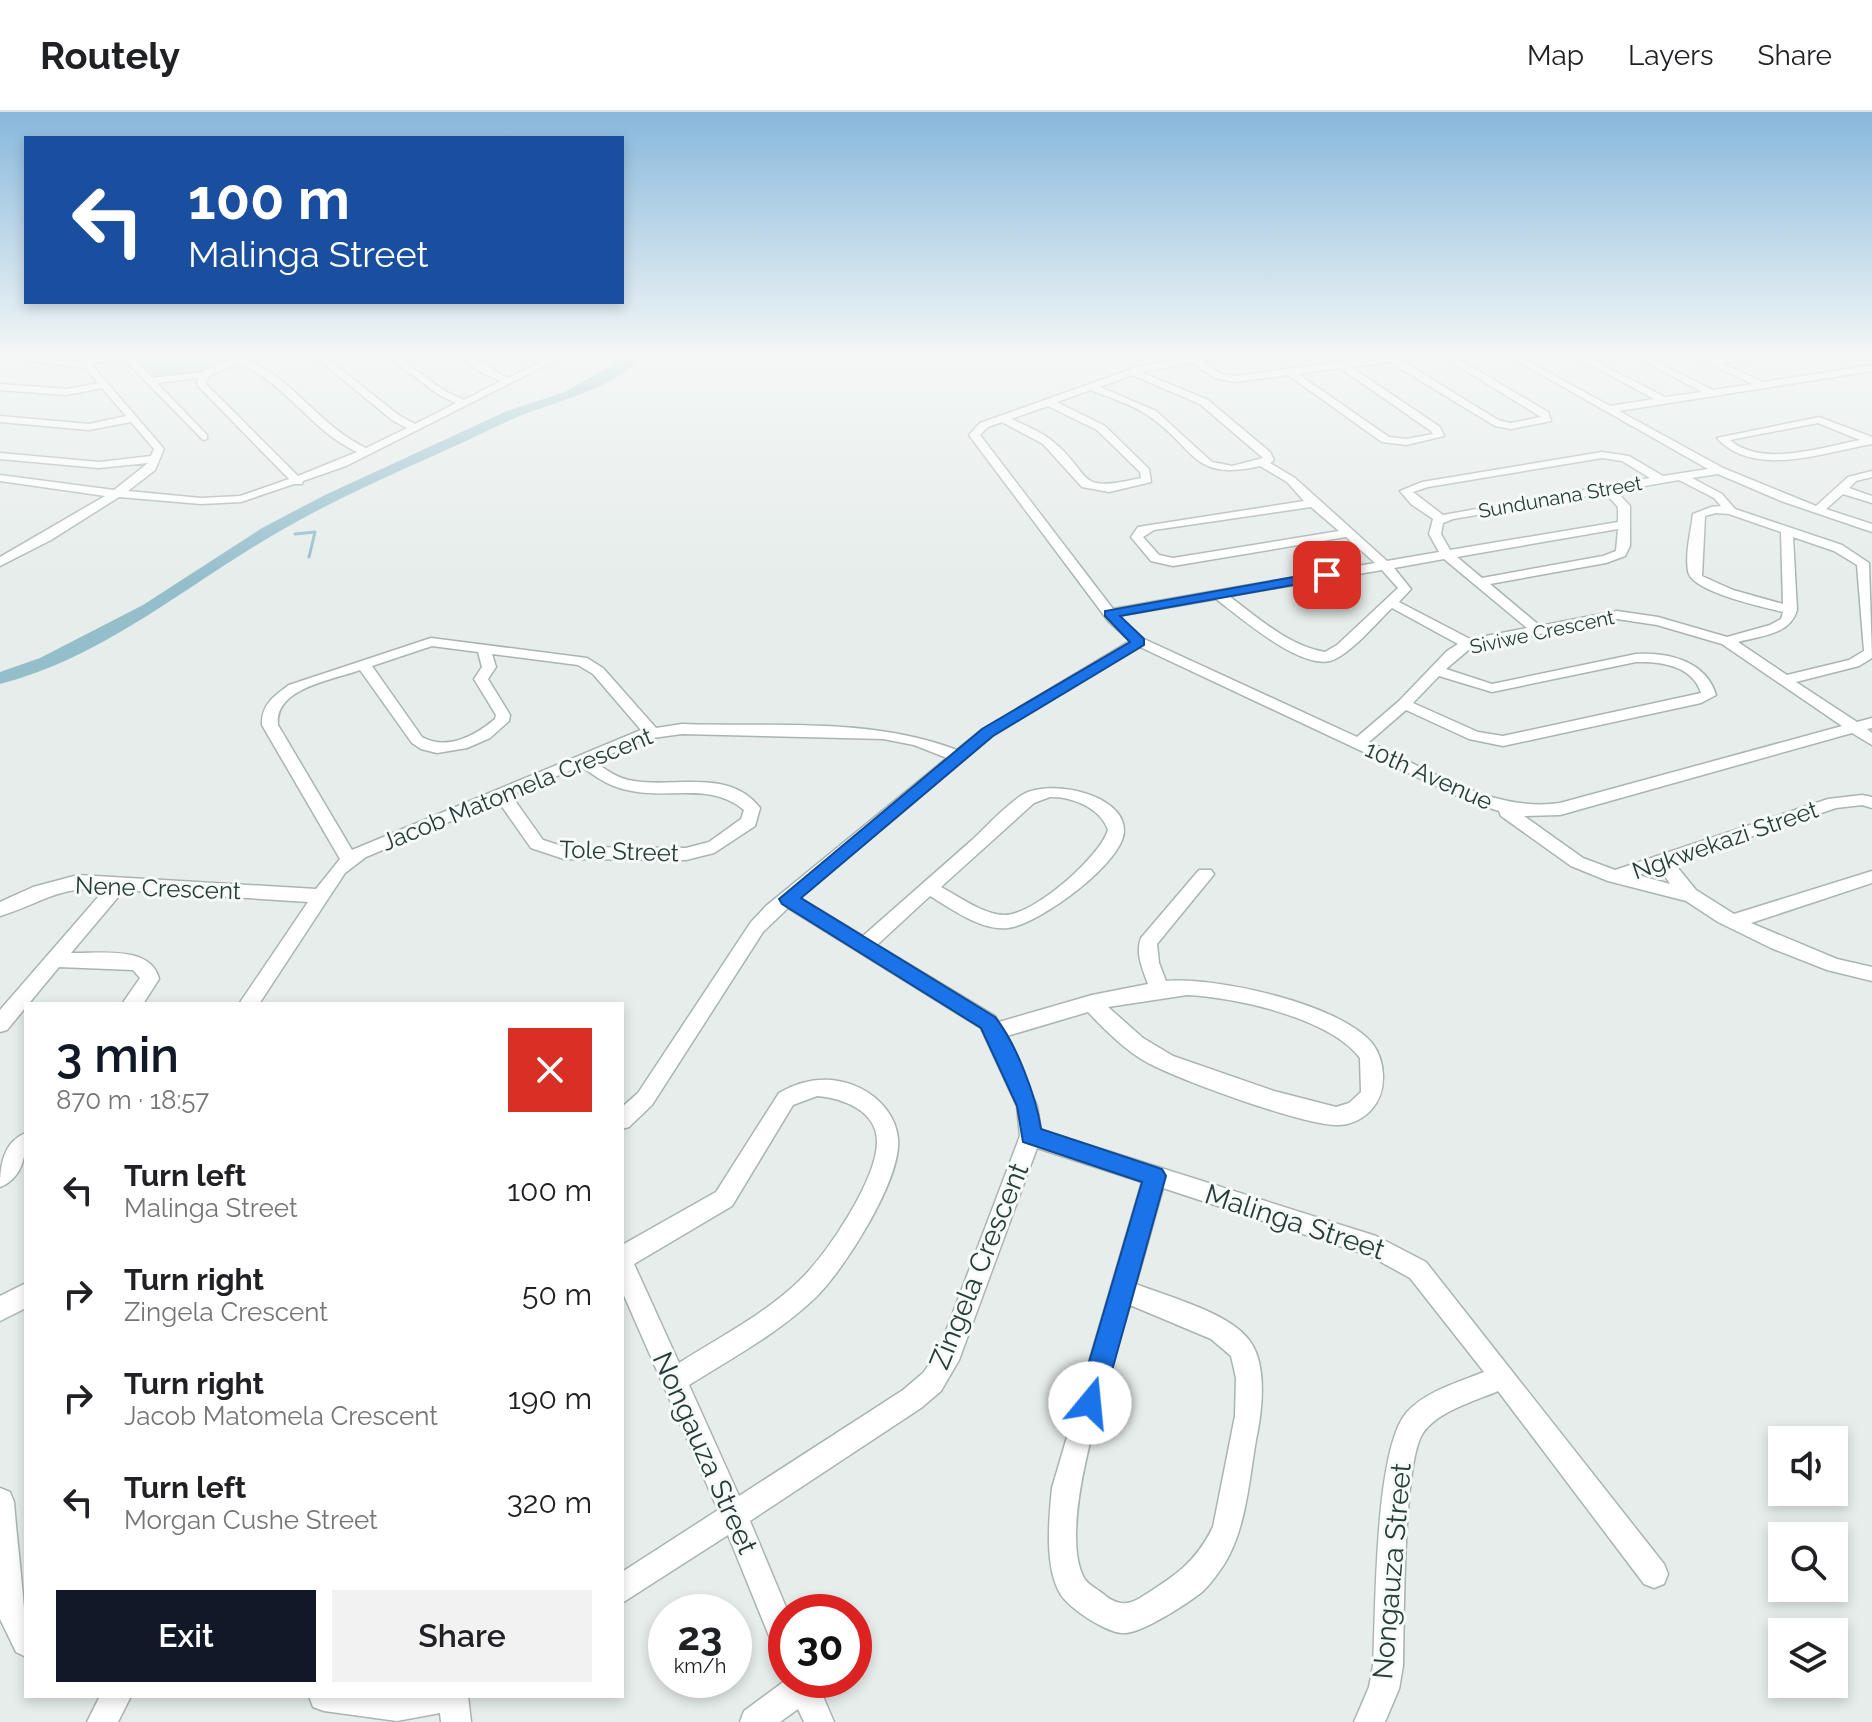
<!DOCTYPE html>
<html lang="en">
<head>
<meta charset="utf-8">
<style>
	:root { --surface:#fff; --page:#f2f2f2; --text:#202124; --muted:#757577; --line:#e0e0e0; --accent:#111827 }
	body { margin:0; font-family:Raleway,sans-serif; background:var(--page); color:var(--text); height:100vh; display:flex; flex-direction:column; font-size:30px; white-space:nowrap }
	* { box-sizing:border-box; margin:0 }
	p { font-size:26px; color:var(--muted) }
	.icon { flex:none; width:44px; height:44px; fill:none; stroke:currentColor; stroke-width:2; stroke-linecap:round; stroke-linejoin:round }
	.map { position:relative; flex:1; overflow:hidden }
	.panel { position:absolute; left:24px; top:890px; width:600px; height:696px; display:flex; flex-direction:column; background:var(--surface); border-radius:0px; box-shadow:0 4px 12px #0003 }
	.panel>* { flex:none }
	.top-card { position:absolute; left:24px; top:24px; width:600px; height:168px; border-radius:0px; box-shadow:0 4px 12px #0003; background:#1a4fa0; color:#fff; overflow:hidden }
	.fabs { position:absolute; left:1768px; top:1314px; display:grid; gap:16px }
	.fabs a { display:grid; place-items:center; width:80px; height:80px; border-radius:0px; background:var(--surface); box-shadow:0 4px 12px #0003; font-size:40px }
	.speed { position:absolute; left:648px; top:1482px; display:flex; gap:16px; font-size:40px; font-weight:700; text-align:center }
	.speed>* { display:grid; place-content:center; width:104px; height:104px; border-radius:50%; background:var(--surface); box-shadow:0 4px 12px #0003; line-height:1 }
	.speed small { font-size:20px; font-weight:400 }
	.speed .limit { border:12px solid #d22; background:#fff; color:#111 }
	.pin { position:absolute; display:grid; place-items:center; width:68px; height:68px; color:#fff; margin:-34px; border-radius:16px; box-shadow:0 4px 12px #0006 }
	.me { position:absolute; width:88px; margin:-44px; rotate:17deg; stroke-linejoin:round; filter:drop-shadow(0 0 6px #0008) }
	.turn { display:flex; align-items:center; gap:28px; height:168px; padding:0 32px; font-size:36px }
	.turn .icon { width:104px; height:104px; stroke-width:2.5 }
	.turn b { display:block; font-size:56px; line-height:68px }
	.round { display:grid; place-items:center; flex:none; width:84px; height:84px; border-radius:0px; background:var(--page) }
	.headline { display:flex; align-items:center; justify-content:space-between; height:136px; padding:0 32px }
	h1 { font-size:48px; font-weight:600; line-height:60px; color:var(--accent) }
	.button { display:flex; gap:16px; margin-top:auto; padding:16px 32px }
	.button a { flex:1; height:92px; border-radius:0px; background:var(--accent); color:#fff; font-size:32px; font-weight:600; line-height:92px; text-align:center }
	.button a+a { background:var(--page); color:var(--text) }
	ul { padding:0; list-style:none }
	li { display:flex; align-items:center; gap:24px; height:104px; padding:0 32px }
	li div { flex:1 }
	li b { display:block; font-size:30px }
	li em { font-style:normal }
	header { display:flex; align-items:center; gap:48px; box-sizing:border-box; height:112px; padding:0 40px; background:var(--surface); border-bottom:2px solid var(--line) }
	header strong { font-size:38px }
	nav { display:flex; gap:44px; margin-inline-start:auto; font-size:28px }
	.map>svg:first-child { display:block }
</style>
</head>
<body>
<header>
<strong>Routely</strong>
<nav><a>Map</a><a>Layers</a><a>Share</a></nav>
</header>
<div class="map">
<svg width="1872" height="1610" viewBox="0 0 1872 1610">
	<rect width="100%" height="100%" fill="#e6edea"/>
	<path fill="#c1dbca" d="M129,242H244L188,264L153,268Z"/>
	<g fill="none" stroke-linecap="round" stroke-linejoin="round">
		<path stroke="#95becb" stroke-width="3" d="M295,422L315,420L309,445"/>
		<path fill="#95becb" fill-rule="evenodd" d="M631,242H644C615,277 556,289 515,306C499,313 482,321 466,329C402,358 336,386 275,422C185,474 103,546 0,572V560L40,546L143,493L262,416L325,383L507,299L565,280Z"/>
		<defs>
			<path id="minor" d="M10,242L76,250L112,242H129L152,266L202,260L234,245L256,242L247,248C294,267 320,315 366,336L407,316L392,308L312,242H321L400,304L415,312L456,291L439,283L384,242H393L445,279L464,288L501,269L484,262L457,242C474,242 492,259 508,266L557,242H568L346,354L303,369L302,372H294L241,390L201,392L119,385L51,428L0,454V445L105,384L0,369V363L114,378L148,351L99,356L0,347V341L99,350L151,344L154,337L131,310L89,318L0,310V304L89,312L126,304L102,276L67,283L0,278V272L67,277L98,271L86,256L28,249ZM123,246L203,328L207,327V323L157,271L198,266L197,273L289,367L240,384L201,386L128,379L155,358L164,337L91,252ZM238,251C286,271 311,319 357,340L298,364L205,271L210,263Z
				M1214,242H1232L1203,249L1221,262L1235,264L1391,243L1430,242L1426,245L1401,248L1498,308L1511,311L1541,305L1439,242H1450L1548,300L1551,309L1511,317L1495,314L1390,250L1351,255L1440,315L1444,324L1406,333L1382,330L1288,263L1235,270L1215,266L1193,251L1141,260L1208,288L1270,340L1274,348L1270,351L1295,366L1387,449L1439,440L1429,422L1433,407L1411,392L1400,379L1422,370L1602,340L1629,344L1663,364L1708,357L1505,242H1515L1610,294L1654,287L1571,242H1581L1665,285L1702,280L1630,242H1640L1713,278L1752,272L1690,242H1701L1713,247L1776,242L1772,245L1722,251L1763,270L1872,253V259L1619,299L1723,356L1816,394L1848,365L1872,359V365L1856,369L1849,376L1872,384V391L1843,382L1826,397L1872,412V420L1781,389L1718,362L1692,366L1722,382L1735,397L1842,433L1869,451L1872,546L1859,554L1796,570L1857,610L1872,606V616L1867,617L1872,621V633L1852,621L1560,703L1524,704L1583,746L1615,758L1828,687L1862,683L1872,685V696L1862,693L1836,696L1674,751L1696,778L1734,802L1872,759V771L1751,811L1837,847L1872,855V869L1827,858L1771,836L1718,810L1686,789L1608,769L1571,754L1501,704L1499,699L1468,689L1140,535L992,624L800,786L863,824C899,792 936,760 972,728C988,713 1004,695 1022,683C1049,666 1124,682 1124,718C1125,750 1038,813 1008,816C981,819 952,797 930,784L877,833L995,904L999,910L1092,883L1148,872C1143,858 1135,841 1141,826L1199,758H1211L1214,762L1211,766L1157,832L1159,851L1166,869C1216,865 1338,891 1372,931C1379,940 1383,953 1383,965C1383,978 1380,988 1371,998C1363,1007 1350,1013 1338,1013C1305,1014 1180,968 1148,951C1126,939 1106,919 1088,900L1007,924L1037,994L1041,1018L1376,1124L1426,1150L1664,1452L1668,1462L1664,1472L1654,1476L1644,1472L1498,1279C1475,1289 1438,1299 1423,1321C1403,1350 1404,1512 1403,1554L1399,1577L1385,1610H1354L1369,1575L1373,1554C1376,1500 1374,1337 1407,1300C1426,1279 1459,1270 1484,1260L1410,1166L1370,1144L1163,1076L1136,1172C1168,1185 1228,1200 1249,1228C1268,1252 1262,1300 1256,1328C1249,1369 1246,1416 1225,1451C1219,1460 1210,1473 1202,1480C1188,1491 1140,1523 1122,1521C1106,1520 1070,1497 1061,1483C1044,1456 1049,1407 1052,1376L1142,1070L1037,1036L959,1248L941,1279L921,1296L750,1409L788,1500L786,1546L776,1541L728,1423L622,1491V1460L718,1398L622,1179V1133L716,1080L779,981C805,966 832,963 860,976C880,986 896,1004 898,1027C902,1067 843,1160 814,1187C777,1222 732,1246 689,1273L739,1384L903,1278L923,1261L938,1240L1020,1024L1017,994L981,916L788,796L763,820L652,993L629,1015L622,1017V995L638,981L751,810L766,794L947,646L914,633L883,627L682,622L645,627L594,649C606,658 618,667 634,669C675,676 730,656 760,696L755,714L714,741L686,748L564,747L531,736L498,689L366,745L345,761L259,892H239L308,790L124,778L71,841C99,842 151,833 159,867L143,892H122L140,866L133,858L59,855L7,918L0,920V898L105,777C57,774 42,791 0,804V790L33,775L78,763L316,777L340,747L262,613C261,593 274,584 289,573L431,526L587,546L603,556L656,616L682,612C773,615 870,605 957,638L982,618L1130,529L1109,510L969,323L980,311L1140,254ZM1340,256L1431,319L1433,322L1406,327L1389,325L1298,262ZM1132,263L1200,292L1263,346L1232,354L1212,350L1156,299L1100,275ZM1091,278C1110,286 1132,292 1149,304C1196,336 1191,370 1260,354L1287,370L1304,389L1138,415L1131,425L1151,449L1173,454L1346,425L1375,451L1113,497L980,323L988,315L1002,310L1043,332L1082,375L1109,380L1151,370L1149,357L1105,314L1057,290ZM1048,294L1097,318L1140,360L1141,366C1072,382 1095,363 1051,328C1040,319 1024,313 1011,307ZM1602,346L1622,349L1650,366L1443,403L1413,380L1428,375ZM1679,368L1714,386L1721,394L1711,395L1693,402C1691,419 1685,441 1688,459C1691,480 1764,495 1783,500L1781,507L1770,513L1727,525L1658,505L1617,499L1540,514L1490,472L1606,451L1625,444L1630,434V394L1616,379ZM1605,381L1618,395V410L1450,438L1441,422L1443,411L1453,407ZM1311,395L1339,419L1173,446L1159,443L1143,425L1154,418ZM1716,401L1729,402L1781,420L1783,492L1733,478L1702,464L1705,404ZM1618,417L1616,439L1603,444L1482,466L1457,445ZM1793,425L1834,439L1857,453L1864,539L1849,548L1787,563L1738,530C1760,524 1790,523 1797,498ZM1444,447L1527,516L1470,527L1399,490L1411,477L1394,456ZM1382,458L1398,476L1337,533L1325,540C1289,534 1258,506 1229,484ZM1216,487C1240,505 1298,556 1330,549C1349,544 1377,510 1392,496L1458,532L1447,539L1399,589L1357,625L1144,527L1118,504ZM1617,507L1657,513L1722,532L1842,614L1560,691C1493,701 1428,657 1369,630L1406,598L1469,627L1503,634L1701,591L1716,583C1706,549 1668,540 1636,542L1492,572L1446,557L1472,535ZM432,534L478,540L482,555L474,567L496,603L495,607C475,624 447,639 422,625L372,554ZM492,542L578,553L593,562L641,618L352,738L278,613C274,576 333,568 360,558L412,631L421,637L437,641L467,636L490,626L509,609L510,603L488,567L496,555ZM1636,550C1661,549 1693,554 1701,581L1503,624L1478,620L1413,591L1439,564L1492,580ZM581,654C597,666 612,676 632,679C670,687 711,670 744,698L741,707L709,730L686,736L565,735L543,728L511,683ZM1050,685C1071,684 1101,696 1108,718C1100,745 1033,804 1004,803C982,802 960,785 941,775L1034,691ZM1660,756L1670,772L1638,763ZM1187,883C1235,885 1330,906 1360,946L1361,980L1349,991L1336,995L1274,979L1173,944L1143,926L1108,895ZM817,984C843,986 878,999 877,1031C876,1069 827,1142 800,1168C765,1202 720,1225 679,1251L634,1152L732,1094L793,993ZM1130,1193L1211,1227L1231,1244L1236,1266L1235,1304L1213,1415C1195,1452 1173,1465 1140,1486C1125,1495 1115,1492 1102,1481C1097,1477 1087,1472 1084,1466C1055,1412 1113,1253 1130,1193Z
				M1819,305L1872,325V332C1825,340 1754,367 1717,326ZM1818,311L1860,328C1822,335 1762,356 1730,328Z
				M26,1021C26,1043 23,1066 0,1075C0,1054 3,1030 26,1021Z
				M26,1171V1196L0,1209V1184Z
				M0,1376L10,1380L14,1390C18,1442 26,1493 26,1545L16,1540L0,1507Z
				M786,1568H816L834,1610H804L798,1597L780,1610H740L744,1599Z
				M100,1584H131L118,1610H87Z
				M309,1584H468L471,1610H441L440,1601L397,1609L324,1599L313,1595Z"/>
		</defs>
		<use href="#minor" stroke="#a9b5b1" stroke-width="3"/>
		<use href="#minor" fill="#fff" fill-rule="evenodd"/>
	</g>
	<linearGradient id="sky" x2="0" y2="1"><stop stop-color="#87b8dc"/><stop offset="0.52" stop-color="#f4f7f6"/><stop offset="1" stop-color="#f4f7f6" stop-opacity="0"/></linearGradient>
	<rect width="1872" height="467" fill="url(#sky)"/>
	<path fill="#1a73e8" stroke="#114b97" stroke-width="2" d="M1327,459L1332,460V466L1120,504L1144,527V533L993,624L801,786L995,905C1016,931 1036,984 1041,1017L1162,1057L1166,1064L1103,1291L1099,1300L1090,1304L1080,1300L1077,1291L1142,1070L1023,1030L1017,994L981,916L782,792L779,787L982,617L1130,530L1105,504V499Z"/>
	<g text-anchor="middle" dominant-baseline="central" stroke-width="6" stroke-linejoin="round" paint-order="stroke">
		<g font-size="20" fill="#273d39" stroke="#f6faf8">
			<text transform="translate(1560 385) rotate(-10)">Sundunana Street</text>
			<text transform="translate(1542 520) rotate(-12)">Siviwe Crescent</text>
		</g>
		<g font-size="24" fill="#273d39" stroke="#f6faf8">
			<text transform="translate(1429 663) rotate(24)">10th Avenue</text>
			<text transform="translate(517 677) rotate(-22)">Jacob Matomela Crescent</text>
			<text transform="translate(1725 728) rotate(-19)">Ngkwekazi Street</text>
			<text transform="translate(619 739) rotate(2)">Tole Street</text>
			<text transform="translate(158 776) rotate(2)">Nene Crescent</text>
		</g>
		<g font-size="28" fill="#273d39" stroke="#f6faf8">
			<text transform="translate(1295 1110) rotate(18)">Malinga Street</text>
			<text transform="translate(979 1154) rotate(-68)">Zingela Crescent</text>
			<text transform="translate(705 1341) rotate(66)">Nongauza Street</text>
			<text transform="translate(1392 1459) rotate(-85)">Nongauza Street</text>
		</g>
	</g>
</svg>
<div class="fabs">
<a><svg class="icon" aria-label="sound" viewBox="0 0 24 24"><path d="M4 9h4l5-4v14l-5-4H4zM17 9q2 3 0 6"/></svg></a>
<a><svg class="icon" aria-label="search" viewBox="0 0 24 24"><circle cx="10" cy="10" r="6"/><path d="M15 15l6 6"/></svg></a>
<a><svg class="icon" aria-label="layers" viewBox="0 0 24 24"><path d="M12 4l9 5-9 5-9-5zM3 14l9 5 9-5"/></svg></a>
</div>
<div class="speed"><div>23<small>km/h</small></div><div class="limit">30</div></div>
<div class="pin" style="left:1327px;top:463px;background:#d93025"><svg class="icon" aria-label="arrive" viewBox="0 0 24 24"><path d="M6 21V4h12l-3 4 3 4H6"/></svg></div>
<svg class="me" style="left:1090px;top:1291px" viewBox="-20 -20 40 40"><circle r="19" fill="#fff"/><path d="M0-13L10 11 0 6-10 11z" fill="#1a73e8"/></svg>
<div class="top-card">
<div class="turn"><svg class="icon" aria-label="left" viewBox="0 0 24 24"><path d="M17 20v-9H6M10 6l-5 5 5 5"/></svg><div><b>100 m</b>Malinga Street</div></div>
</div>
<section class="panel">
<div class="headline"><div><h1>3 min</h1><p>870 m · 18:57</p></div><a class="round" style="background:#d93025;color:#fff"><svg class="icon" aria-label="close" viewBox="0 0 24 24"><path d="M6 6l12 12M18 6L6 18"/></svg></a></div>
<ul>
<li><svg class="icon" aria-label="left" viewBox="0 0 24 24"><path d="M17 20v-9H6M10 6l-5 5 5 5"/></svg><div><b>Turn left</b><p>Malinga Street</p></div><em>100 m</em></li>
<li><svg class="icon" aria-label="right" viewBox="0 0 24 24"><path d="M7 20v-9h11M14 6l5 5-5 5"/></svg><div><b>Turn right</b><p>Zingela Crescent</p></div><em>50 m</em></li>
<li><svg class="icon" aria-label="right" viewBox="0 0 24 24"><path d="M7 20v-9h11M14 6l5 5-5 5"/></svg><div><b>Turn right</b><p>Jacob Matomela Crescent</p></div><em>190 m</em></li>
<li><svg class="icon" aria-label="left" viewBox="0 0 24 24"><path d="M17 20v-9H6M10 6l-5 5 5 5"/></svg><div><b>Turn left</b><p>Morgan Cushe Street</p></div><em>320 m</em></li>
</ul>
<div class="button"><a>Exit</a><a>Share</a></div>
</section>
</div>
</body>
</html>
